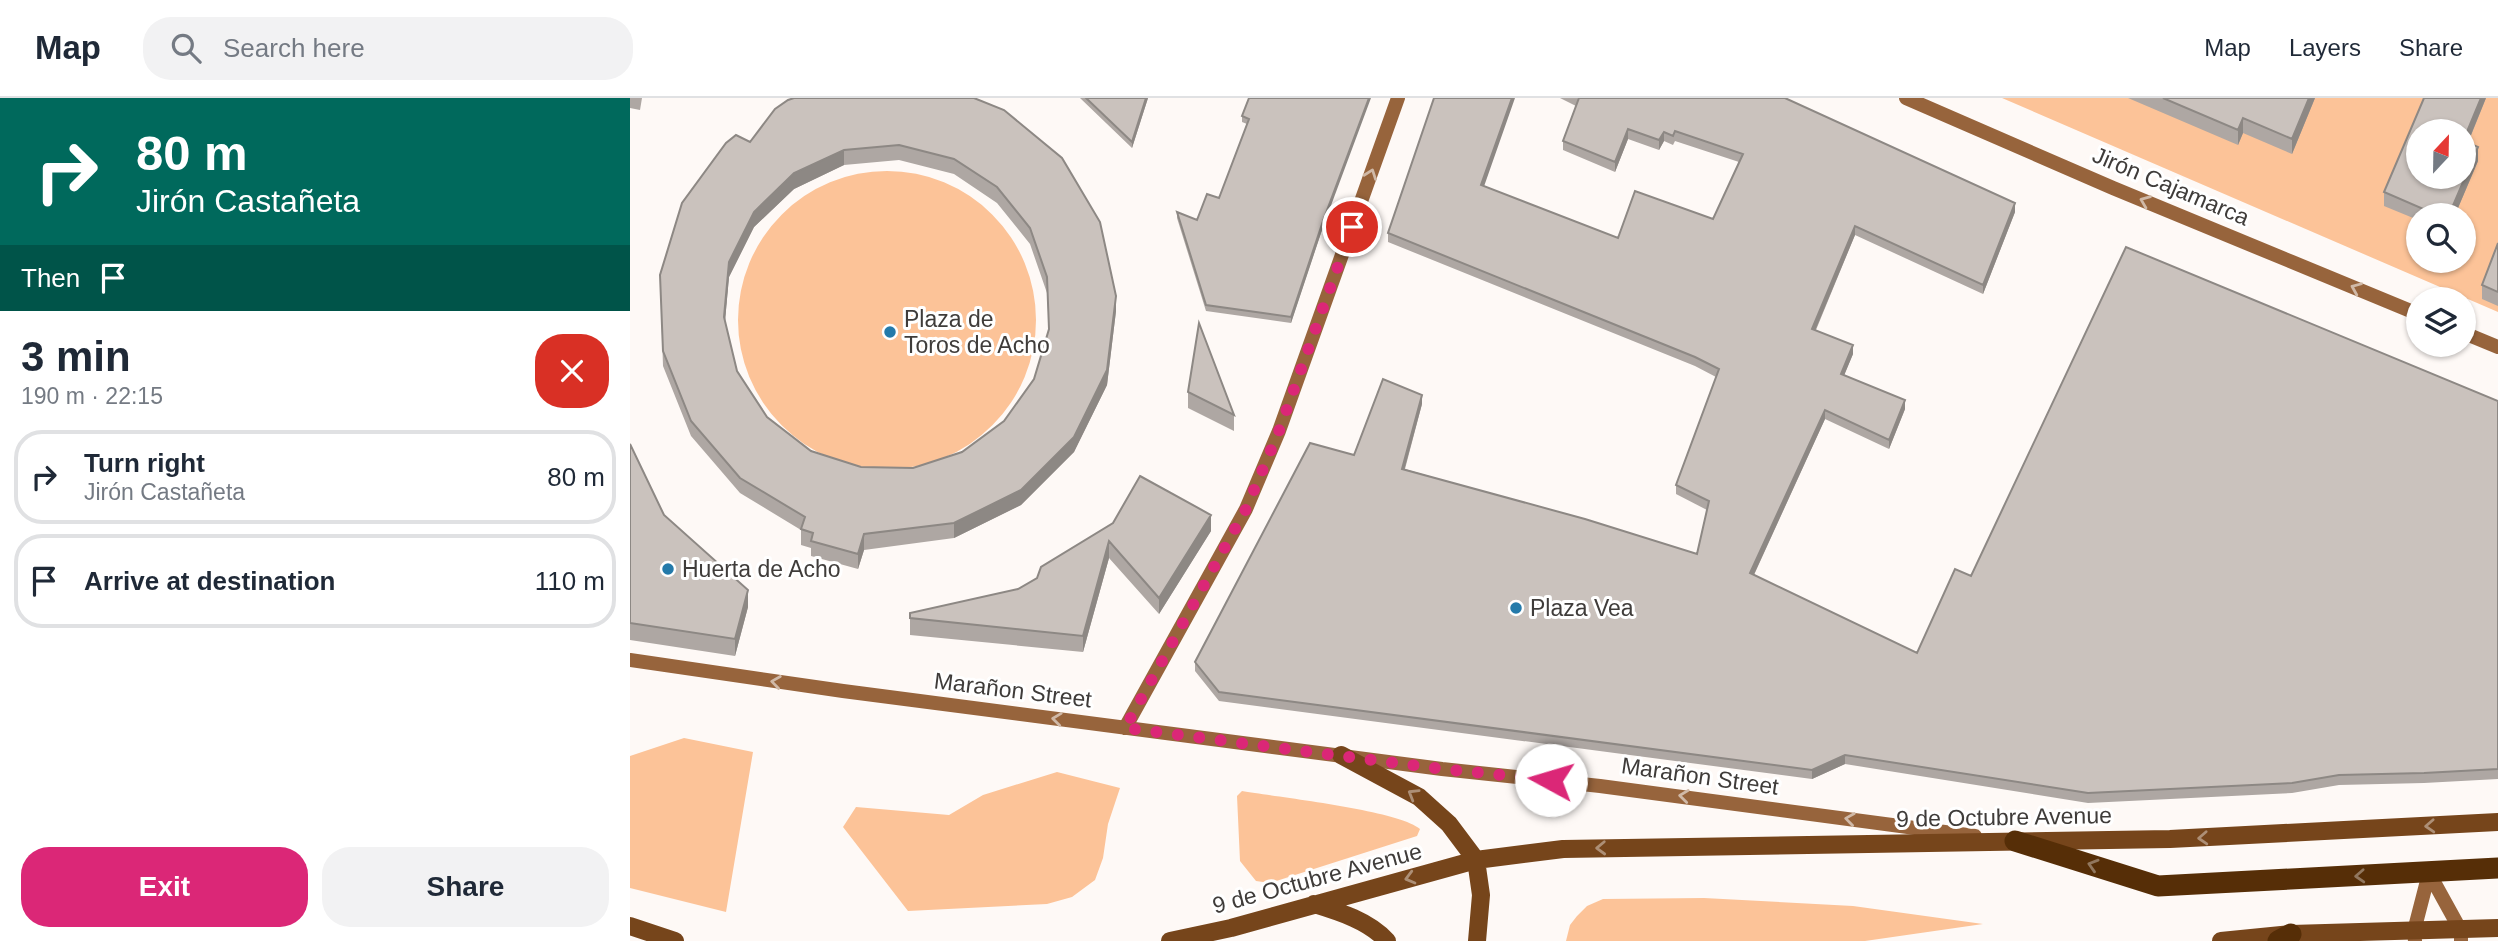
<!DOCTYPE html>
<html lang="en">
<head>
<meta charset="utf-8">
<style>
	:root { --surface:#fff; --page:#f2f2f3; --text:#1f2937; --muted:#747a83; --line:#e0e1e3; --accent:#db2777 }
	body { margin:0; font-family:Arial,sans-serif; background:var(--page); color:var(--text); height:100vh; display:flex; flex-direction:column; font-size:26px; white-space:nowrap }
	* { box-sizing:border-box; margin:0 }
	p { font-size:23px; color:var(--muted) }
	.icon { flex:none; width:38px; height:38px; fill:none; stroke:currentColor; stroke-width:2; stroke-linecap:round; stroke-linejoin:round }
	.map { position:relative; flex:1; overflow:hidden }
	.panel { display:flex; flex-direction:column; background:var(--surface); width:630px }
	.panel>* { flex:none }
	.guide { background:#00695c; color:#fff; overflow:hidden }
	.needle { width:46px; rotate:22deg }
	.buttons { position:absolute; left:1776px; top:21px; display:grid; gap:14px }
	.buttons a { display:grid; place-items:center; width:70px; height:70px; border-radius:50%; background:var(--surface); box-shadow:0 2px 5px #0004; font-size:35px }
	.pin { position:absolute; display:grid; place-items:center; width:60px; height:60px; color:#fff; margin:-30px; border:4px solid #fff; border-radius:50%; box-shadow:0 2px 7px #0007 }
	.me { position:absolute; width:77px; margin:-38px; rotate:276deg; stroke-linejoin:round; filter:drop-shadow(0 0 5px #0008) }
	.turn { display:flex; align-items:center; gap:24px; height:147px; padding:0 21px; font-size:32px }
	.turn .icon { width:91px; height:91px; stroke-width:2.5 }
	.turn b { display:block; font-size:49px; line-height:60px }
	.then { display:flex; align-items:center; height:66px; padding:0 21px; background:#0003; gap:14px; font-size:26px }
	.round { display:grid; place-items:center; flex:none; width:74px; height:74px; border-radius:28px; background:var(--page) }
	.summary { display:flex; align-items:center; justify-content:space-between; height:119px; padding:0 21px }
	h1 { font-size:42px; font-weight:800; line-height:52px }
	.button { display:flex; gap:14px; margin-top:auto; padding:14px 21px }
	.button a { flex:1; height:80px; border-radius:28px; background:var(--accent); color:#fff; font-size:28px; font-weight:800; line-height:80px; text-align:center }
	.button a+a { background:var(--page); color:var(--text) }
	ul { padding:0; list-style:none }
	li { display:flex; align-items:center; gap:21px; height:94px; margin:0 14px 10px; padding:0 7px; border:4px solid var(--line); border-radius:28px }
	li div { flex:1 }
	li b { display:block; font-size:26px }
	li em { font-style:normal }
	header { display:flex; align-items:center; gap:42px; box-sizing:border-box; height:98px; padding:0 35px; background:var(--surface); border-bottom:2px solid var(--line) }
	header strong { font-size:33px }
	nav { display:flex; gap:38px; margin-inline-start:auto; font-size:24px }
	.search { width:490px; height:63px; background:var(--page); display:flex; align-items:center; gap:18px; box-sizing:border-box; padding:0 24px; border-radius:28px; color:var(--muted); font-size:26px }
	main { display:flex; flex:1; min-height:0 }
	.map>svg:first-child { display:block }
</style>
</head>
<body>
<header>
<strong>Map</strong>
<div class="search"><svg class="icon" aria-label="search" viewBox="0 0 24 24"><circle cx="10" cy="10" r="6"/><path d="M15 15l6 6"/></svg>Search here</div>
<nav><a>Map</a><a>Layers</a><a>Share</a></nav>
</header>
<main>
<section class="panel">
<div class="guide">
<div class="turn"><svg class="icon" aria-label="right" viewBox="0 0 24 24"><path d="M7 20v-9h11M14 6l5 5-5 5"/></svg><div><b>80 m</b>Jirón Castañeta</div></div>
<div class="then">Then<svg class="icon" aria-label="arrive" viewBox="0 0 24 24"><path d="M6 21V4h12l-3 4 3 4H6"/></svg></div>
</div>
<div class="summary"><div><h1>3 min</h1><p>190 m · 22:15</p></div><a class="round" style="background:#d93025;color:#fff"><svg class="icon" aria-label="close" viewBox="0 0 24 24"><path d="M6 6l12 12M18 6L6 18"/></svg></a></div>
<ul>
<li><svg class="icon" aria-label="right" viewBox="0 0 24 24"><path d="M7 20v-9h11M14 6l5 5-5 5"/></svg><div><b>Turn right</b><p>Jirón Castañeta</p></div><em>80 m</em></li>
<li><svg class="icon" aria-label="arrive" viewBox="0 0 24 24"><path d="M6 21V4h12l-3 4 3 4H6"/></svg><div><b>Arrive at destination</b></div><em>110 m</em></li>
</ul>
<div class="button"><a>Exit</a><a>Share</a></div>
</section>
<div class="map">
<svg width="1868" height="843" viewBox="0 0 1868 843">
	<rect width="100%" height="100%" fill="#fef9f6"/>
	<path fill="#fcc398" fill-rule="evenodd" d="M1372,0H1868V214ZM1788,33H1834V79H1788ZM1788,117H1834V163H1788Z
		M108 222a149 149 0 1 1 298 0a149 149 0 1 1-298 0Z
		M54,640L123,654L96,814L0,790V658Z
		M427,674L490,690L478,726L473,760L465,782L442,799L417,806L278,813L213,729L226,709L319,717L353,697Z
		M612,693C646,699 768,712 790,731L787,738L640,785L626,783L610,763L607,698Z
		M1074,800L1223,808L1353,826L1235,843H936L940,827L947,818L957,808L973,801Z"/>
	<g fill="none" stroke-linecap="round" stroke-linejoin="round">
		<path stroke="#97643c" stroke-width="14" d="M1276,0L1483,90L1788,216
			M1834,235L1868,249
			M0,562L213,593L812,671L970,688L1345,738
			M495,630L616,411L649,333L768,0
			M1799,775L1831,833V843
			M1785,843L1784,833L1799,775"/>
		<path stroke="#76451b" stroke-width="18" d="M711,657L789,699L819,726L846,762L851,797L847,843
			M684,806C710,814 739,823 757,843
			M0,828L45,843
			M540,843L601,830L846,762L933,751L1540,741L1868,724
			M1591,843L1661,836L1868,830"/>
		<path stroke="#562e07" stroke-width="21" d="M1385,743L1528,788L1868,770
			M1648,843L1661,836"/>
	</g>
	<path fill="#aea7a3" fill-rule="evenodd" d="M0,0H12L10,12L0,10Z
		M450,0H518L502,50Z
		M619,0L693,129L661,225L576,213L547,120V114L567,122L589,100L617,26L612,24V18Z
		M930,0H1155L1385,114L1353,196L1225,137L1186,232L1223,256L1214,277L1275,311L1259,351L1195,321L1124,477L1287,555L1341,478L1839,291L1868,303V681L1794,685L1709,687L1662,695L1458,705L1215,666L1182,681L589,603L565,573V564L724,357L792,306L775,371L1067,456L1077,412L1046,396V387L1086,279L1065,268L758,144V135L854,88L988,140L1083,121L1109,64L1045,43L1043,47L1034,43L1029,52L998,41L985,74L933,52V43L946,8Z
		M1498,0H1685L1662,56L1613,35L1608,47Z
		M1792,0H1856L1838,45L1848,63L1825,117H1788V122L1754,108V94L1794,1Z
		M145,11L432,60L486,213L477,287L444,354L391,407L324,440L234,452L228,471L181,458V450L171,447V432L110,395L61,338L33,268L30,177L120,44ZM269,62L324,76L367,105L400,146L417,195L419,232L404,281L374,323L332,354L283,370L231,369L181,353L137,319L107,273L95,223L99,179L124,129L164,91L214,67Z
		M1868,145V208L1852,201V187Z
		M558,294L604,317V333L558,310Z
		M0,346L34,417L118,509L105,558L0,542Z
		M483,425L581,433L529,516L479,460L453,554L280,537V515L388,491L407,480Z"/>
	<path fill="#8d8884" d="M516,0H518L502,50V44Z
		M739,0H741L693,129L661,225V219L693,123Z
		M882,0H885L851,97V87Z
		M1679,0H1685L1662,56V41Z
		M1851,0H1856L1834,54V41Z
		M1613,20V35L1608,47V32Z
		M998,31V41L985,74V64Z
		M1034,34V43L1029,52V42Z
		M1848,49V63L1825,117H1819Z
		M214,52V67L164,91L124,129L99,179L94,234V219L99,164L124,114L164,75Z
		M1385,105V114L1353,196V187Z
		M1225,128V137L1182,240V231Z
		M486,198V213L477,287L444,354L391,407L324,440V425Z
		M1223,247V256L1211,285V276Z
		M792,297V306L772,380V371Z
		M1275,302V311L1259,351V342Z
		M1195,312V321L1120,485V475Z
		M581,417V433L529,516V500Z
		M234,436V452L228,471V456Z
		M479,443V460L453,554V538Z
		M118,492V509L105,558V541Z
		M1215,657V666L1182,681V672Z"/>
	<path fill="#cac2bd" stroke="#8d8884" stroke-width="2" fill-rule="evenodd" d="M164,0H344L374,12L432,60L470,124L486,198L477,272L444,339L391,392L324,425L234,436L228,456L181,443L183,435L171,431L175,419L110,380L61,323L33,253L30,177L52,105L96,45L106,37L120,44L145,11L158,2ZM269,47L324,61L367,89L400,130L417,179L419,231L404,281L374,323L332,354L283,370L231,369L181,353L137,319L107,273L94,219L99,164L124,114L164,75L214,52Z
		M456,0H516L502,44Z
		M619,0H739L693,123L661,219L576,207L547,114L567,122L577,96L589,100L619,21L612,18Z
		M804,0H882L851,87L988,140L1005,93L1083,121L1113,56L1045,33L1043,38L1034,34L1029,42L998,31L985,64L933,43L949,0H1155L1385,105L1353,187L1225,128L1182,231L1223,247L1211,276L1275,302L1259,342L1195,312L1120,475L1287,555L1325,471L1341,478L1496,149L1868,303V671L1794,675L1709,677L1662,685L1458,695L1215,657L1182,672L589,594L565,564L680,345L724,357L753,281L792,297L772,371L955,421L1067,456L1079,403L1046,387L1089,271L1065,259L758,135Z
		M1533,0H1679L1662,41L1613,20L1608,32Z
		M1794,0H1851L1834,41V33H1788V79H1834V43L1848,49L1819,117H1807L1754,94Z
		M1868,145V194L1852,187Z
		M569,225L604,317L558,294Z
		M0,346L34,417L118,492L105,541L0,525Z
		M510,378L581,417L529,500L479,443L453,538L280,520V515L388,491L407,480L411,469L483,425Z"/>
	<defs><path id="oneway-chevron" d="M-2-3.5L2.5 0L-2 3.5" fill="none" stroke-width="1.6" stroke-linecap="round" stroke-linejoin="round" transform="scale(1.75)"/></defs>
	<g stroke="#d0b9a7">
		<use href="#oneway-chevron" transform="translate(741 76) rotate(-70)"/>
		<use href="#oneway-chevron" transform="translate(1515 103) rotate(-158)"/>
		<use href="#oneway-chevron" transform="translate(1726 190) rotate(-157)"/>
		<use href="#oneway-chevron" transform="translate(146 584) rotate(-172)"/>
		<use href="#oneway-chevron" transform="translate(427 621) rotate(-173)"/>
		<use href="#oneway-chevron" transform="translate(1054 698) rotate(-173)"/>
		<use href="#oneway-chevron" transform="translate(1220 721) rotate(-172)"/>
	</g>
	<g stroke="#ad8f76">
		<use href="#oneway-chevron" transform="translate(783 696) rotate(-149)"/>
		<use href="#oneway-chevron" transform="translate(1800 728) rotate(177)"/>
		<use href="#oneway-chevron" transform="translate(1573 740) rotate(177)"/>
		<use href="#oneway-chevron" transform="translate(971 750) rotate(178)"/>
		<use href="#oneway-chevron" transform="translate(780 780) rotate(165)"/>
	</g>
	<g stroke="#91775e">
		<use href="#oneway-chevron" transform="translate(1463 767) rotate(-163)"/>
		<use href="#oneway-chevron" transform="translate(1730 778) rotate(177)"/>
	</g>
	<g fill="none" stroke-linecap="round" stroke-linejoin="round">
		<path stroke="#db2777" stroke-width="12" stroke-dasharray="0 21.6" d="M722,129L649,333L616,411L495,630L812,671L921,682"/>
	</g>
	<g fill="#247aaa" stroke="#fff" stroke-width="2.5">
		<circle cx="260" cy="234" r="7"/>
		<circle cx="38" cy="471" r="7"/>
		<circle cx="886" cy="510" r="7"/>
	</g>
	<g text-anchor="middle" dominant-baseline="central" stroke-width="6" stroke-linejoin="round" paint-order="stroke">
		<g font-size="23" fill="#3f3c3a" stroke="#fff">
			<text transform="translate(1541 88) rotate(23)">Jirón Cajamarca</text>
			<text transform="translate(383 592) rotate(7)">Marañon Street</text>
			<text transform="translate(1070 678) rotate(8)">Marañon Street</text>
			<text transform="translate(1374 719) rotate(-1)">9 de Octubre Avenue</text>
			<text transform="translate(687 780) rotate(-15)">9 de Octubre Avenue</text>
		</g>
		<g font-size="23" fill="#3f3c3a" stroke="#fff" text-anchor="start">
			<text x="274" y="221">Plaza de<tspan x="274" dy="26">Toros de Acho</tspan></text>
			<text x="52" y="471">Huerta de Acho</text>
			<text x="900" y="510">Plaza Vea</text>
		</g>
	</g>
</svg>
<div class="buttons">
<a><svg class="needle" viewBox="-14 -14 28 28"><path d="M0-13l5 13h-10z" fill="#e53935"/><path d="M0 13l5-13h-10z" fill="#747a83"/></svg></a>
<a><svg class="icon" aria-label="search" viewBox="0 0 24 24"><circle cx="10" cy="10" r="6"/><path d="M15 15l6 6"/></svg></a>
<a><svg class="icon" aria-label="layers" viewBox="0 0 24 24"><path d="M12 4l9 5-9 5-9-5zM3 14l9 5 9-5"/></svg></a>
</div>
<div class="pin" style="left:722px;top:129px;background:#d93025"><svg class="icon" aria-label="arrive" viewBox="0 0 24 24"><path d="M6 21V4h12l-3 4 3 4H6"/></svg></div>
<svg class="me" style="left:921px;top:682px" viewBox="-20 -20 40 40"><circle r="19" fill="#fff"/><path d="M0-13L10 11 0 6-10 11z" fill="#db2777"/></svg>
</div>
</main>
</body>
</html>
